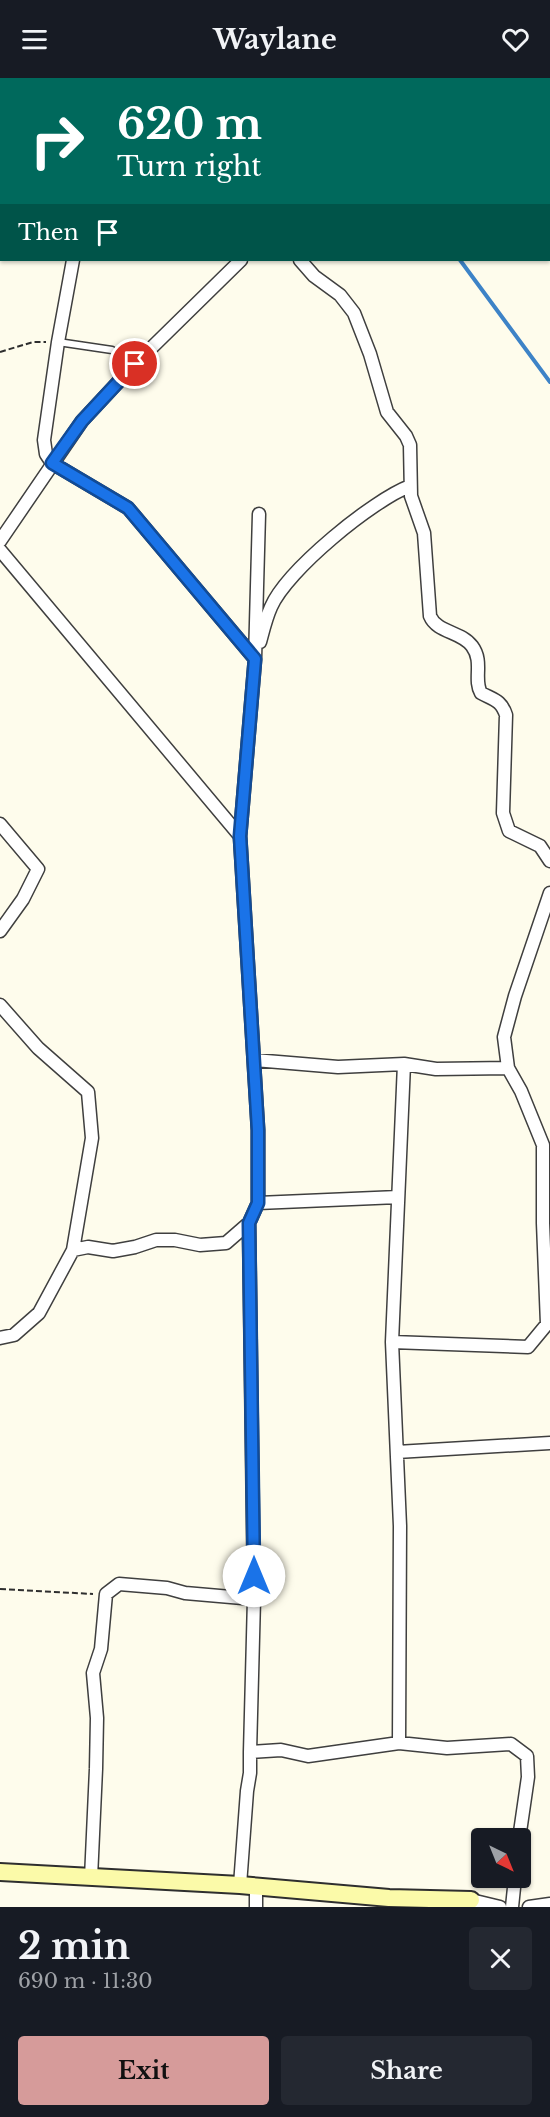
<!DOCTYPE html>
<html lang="en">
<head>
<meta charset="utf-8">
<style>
	:root { --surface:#171b24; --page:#242831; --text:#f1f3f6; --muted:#9ea1a6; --accent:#d69b9a }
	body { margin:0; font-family:"Libre Baskerville",serif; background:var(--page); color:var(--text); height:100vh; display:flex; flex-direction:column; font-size:22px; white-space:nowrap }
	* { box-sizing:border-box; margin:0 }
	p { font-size:20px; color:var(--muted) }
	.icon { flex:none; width:33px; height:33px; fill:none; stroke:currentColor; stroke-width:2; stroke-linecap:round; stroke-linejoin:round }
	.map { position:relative; height:1829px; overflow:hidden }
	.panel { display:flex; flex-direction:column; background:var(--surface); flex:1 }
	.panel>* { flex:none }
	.guide { position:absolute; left:0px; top:0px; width:550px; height:183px; box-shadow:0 2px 4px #0004; background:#00695c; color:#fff; overflow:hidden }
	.needle { width:39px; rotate:137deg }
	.controls { position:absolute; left:471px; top:1750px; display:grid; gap:12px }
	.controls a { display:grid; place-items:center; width:60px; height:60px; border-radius:6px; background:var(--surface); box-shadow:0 2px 4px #0004; font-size:30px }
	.pin { position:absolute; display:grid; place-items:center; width:51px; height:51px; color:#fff; margin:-26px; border:3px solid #fff; border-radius:50%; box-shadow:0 2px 6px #0007 }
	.me { position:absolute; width:66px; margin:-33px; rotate:0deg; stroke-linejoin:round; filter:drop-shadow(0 0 4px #0008) }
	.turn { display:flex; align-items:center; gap:21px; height:126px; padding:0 18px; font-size:27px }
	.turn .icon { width:78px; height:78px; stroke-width:2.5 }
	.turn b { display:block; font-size:42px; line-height:51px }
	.then { display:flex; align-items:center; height:57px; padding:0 18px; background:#0003; gap:12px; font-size:22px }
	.round { display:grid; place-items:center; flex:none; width:63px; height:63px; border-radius:6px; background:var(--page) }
	.overview { display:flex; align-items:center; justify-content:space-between; height:102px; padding:0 18px }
	h1 { font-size:36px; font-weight:700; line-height:45px }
	.action { display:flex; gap:12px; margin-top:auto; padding:12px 18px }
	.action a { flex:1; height:69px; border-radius:6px; background:var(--accent); color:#111; font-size:24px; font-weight:700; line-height:69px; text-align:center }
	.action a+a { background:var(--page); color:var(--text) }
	header { display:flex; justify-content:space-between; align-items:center; height:78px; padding:0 18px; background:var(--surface); font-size:27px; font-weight:700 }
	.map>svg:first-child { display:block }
</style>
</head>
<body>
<header><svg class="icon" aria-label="menu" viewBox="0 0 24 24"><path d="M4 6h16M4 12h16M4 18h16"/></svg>Waylane<svg class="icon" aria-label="heart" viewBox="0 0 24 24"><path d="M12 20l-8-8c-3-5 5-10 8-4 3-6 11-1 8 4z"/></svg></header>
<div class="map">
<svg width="550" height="1829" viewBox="0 0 550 1829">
	<rect width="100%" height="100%" fill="#fefcec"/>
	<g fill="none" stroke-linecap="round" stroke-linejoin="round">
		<path stroke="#3d83c7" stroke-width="4" d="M232,0L233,2
			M460,182L550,304"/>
		<defs>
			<path id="lane" d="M58,264L112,272"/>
			<path id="street" d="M392,2L393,0
				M73,182L58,264L44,362L46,376L52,385L128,430L255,581
				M300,182L314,198L340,217L354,235L370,276L387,334L406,358L410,367L411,418L424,455L430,538C437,555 461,553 472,568C484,584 473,601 481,615C494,622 501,622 506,637L503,735L509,753L540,768L550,783
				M0,463L82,343L135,286L241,182
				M0,472L240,758
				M260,564C263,553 266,540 271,529C287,492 373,422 410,408
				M0,746L38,791L23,821L0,853
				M0,927L38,970L88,1014L92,1060L73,1172L39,1235L14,1257L0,1260
				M254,982L338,989L404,986L436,991L508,990
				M404,986L392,1264L400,1448L399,1665L447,1670L511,1666L527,1678L528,1699L519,1761
				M258,1125L398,1119
				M249,1145L254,1521L250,1674
				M73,1172L88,1169L113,1173L135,1169L156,1162H175L200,1167L226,1165L249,1145L258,1125V1052L240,758L255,581L259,436
				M392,1264L528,1269L547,1246L543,1145V1067L521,1013L508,990L504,959L515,918L550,815
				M397,1374L550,1365
				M91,1800L96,1691L97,1640L93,1595L101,1571L106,1516L119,1506L167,1510L185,1515L254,1521
				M240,1807L247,1713L250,1695V1674L281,1672L308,1678L399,1665
				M471,1822L500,1829
				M256,1829V1809
				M512,1829L515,1800
				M529,1829L550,1826"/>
			<path id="secondary" d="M0,1794L240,1807L389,1820L471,1822"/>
		</defs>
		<use href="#lane" stroke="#3f3f3f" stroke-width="9"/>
		<use href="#street" stroke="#3f3f3f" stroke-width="15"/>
		<use href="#secondary" stroke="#2e2e2e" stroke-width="20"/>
		<path stroke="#2e2e2e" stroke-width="2" stroke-dasharray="6 3" stroke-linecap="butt" d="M0,274L33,264H46
			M0,1511L93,1516"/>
		<use href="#lane" stroke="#fff" stroke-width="6"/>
		<use href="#street" stroke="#fff" stroke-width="12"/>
		<use href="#secondary" stroke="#fbfaa9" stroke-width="16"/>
	</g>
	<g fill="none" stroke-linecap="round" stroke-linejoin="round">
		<defs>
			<path id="route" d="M135,286L82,343L52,385L128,430L255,581L240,758L258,1052V1125L249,1145L254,1498"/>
		</defs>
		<use href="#route" stroke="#114b97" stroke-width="15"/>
		<use href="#route" stroke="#1a73e8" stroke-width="10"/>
	</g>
</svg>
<div class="controls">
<a><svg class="needle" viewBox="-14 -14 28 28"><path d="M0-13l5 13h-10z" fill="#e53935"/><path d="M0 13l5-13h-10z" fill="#9ea1a6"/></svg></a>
</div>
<div class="pin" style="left:135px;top:286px;background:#d93025"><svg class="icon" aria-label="arrive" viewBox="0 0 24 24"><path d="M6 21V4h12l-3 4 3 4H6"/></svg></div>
<svg class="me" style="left:254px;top:1498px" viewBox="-20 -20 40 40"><circle r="19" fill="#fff"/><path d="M0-13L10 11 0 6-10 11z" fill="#1a73e8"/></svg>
<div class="guide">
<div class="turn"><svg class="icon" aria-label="right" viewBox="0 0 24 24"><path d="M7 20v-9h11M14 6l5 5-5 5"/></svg><div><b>620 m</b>Turn right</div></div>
<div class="then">Then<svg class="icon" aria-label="arrive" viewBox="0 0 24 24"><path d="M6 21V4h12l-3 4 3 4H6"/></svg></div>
</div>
</div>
<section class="panel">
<div class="overview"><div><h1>2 min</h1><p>690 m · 11:30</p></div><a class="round"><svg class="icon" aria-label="close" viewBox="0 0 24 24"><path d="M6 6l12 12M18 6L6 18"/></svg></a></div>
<div class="action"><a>Exit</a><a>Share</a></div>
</section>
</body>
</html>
